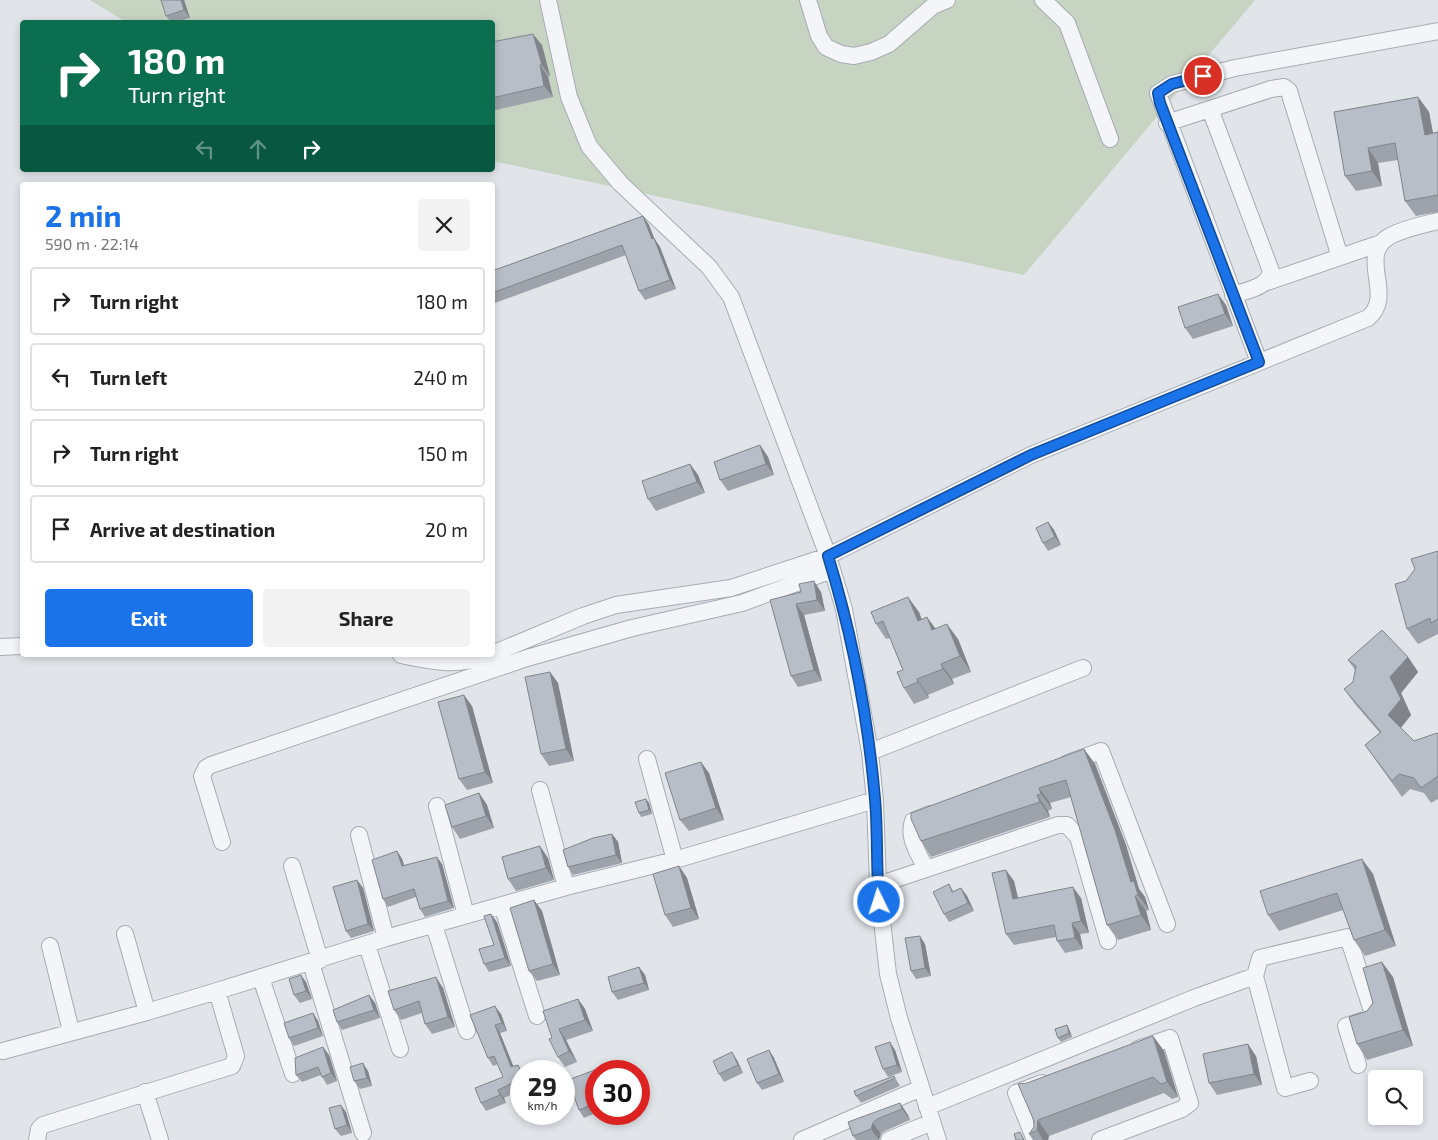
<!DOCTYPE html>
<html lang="en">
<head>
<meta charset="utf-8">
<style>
	:root { --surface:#fff; --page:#f2f2f2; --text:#222; --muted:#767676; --line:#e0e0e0; --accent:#1a73e8 }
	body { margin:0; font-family:"Exo 2",sans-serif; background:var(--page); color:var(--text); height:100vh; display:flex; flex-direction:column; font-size:19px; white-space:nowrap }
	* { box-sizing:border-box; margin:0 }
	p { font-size:16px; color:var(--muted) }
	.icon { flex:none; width:28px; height:28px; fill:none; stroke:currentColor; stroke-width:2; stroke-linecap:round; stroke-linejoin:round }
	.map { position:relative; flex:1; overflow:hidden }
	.details { position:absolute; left:20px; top:182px; width:475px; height:475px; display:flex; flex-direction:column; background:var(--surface); border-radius:5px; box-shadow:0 2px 8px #0003 }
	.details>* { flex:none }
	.banner { position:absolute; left:20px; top:20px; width:475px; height:152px; border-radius:5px; box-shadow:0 2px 8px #0003; background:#0b6e4f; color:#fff; overflow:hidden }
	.fabs { position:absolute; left:1368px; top:1070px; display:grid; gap:10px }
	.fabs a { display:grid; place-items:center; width:55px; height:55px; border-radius:5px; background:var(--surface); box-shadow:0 2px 8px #0003; font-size:25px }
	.speed { position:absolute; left:510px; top:1060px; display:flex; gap:10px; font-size:25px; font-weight:700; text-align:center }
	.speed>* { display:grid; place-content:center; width:65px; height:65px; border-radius:50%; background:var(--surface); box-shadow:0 2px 8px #0003; line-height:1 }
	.speed small { font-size:12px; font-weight:400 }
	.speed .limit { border:8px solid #d22; background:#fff; color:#111 }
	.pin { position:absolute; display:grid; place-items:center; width:42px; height:42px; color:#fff; margin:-21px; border:2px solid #fff; border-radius:50%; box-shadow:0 1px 5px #0007 }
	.me { position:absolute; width:55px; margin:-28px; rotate:356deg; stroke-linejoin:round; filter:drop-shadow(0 0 4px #0008) }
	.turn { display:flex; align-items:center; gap:18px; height:105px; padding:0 25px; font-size:22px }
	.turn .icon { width:65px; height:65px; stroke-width:2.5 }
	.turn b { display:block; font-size:35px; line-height:42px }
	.lanes { display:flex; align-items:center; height:48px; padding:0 25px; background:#0003; justify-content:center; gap:25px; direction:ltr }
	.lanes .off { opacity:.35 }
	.round { display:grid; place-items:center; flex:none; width:52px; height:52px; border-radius:5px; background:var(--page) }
	.head { display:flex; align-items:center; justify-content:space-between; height:85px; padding:0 25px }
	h1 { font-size:30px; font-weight:700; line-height:38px; color:var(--accent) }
	.action { display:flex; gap:10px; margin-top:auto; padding:10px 25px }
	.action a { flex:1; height:58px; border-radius:5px; background:var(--accent); color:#fff; font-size:20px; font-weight:700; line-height:58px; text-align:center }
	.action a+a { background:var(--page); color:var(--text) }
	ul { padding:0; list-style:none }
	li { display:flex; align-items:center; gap:15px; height:68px; margin:0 10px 8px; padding:0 15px; border:2px solid var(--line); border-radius:5px }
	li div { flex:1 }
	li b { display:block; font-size:19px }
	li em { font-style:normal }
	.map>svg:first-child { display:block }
</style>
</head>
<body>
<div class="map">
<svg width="1438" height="1140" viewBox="0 0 1438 1140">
	<rect width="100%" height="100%" fill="#e1e5ea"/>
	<path fill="#c7d4c2" d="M90,0H1255L1024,275L493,161L492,22H126Z"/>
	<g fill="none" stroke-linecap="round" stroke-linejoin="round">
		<defs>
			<path id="minor" d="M548,0L569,97L589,146L620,183L709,267L731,297L828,556L844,609L870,752L875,800L878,885L888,974L899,1018L938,1140
				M808,0L819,36L826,47L841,54L854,56L871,52L889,44L933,6L947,0
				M1043,0L1067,23L1110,139
				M1210,109L1271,271C1268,288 1247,290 1233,295
				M1167,123L1271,89L1284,87L1289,91L1291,98L1340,257
				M1267,282L1381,243
				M1259,362L1158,93L1172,84L1235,68L1438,31
				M0,647L22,646
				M492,654L583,616L616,605L731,588L828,556L1031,455L1368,318C1396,295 1356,255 1390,236C1405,228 1422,225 1438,221
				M401,655C435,662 456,667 490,655
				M870,752L1083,668
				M647,759L675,860
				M1068,763L1101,751L1167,924
				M540,790L566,887
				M437,806L466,915
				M359,835L386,938
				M222,842L202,776L206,768L211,765L527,658L632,628L742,603L832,570
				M292,866L320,960
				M926,869C919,854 907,838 913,821L930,814
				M878,885L1058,825H1067L1078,837L1108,941
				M502,905L537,1016
				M434,925L467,1031
				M125,934L147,1012
				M367,945L400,1049
				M50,946L71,1031
				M311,963L363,1133
				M1255,976L1260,958L1348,937L1374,1017L1346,1026L1358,1065
				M261,978L293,1074
				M3,1051L147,1012L217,991
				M145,1092L160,1140
				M927,1107L1194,998L1255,976L1285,1088L1310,1081
				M37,1140L39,1129L43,1125L232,1066L236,1056L217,991L386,938L566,887L675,860L875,800
				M802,1140L921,1088
				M889,1140L932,1122
				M1035,1140L1016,1093L1042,1083
				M1100,1140L1182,1109L1190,1103L1170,1038L1138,1049"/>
		</defs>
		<use href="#minor" stroke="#a6acb4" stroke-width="18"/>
		<use href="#minor" stroke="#f4f5f8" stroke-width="16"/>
	</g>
	<path fill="#9ea3ab" d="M184,0L190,18L176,22H171L166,16Z
		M492,42L542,45L550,76L548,77L553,97L492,111Z
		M1418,97L1429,112L1433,133L1438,132V212L1416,216L1405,201L1398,160L1378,163L1382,186L1356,191L1345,176L1334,112Z
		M643,216L649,225L654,238L660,247L676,289L645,300L639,291L626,255L492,304V271Z
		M1226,305L1233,326L1193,339L1185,328Z
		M760,445L768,457L774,475L728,491L720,480Z
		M690,464L698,475L705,493L656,511L648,499Z
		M1048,522L1054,530L1061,545L1048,551L1043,543Z
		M1438,551V634L1418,644L1407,629L1406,581Z
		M821,592L825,611L804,615L822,681L798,687L791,676L770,600Z
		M871,612H919L921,619L935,629L958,639L971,672L952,679L954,684L928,695L929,698L914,704L904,688L903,670L890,638L886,639L876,624Z
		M1408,657L1418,672L1401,693L1411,715L1401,728L1414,741L1438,734V799L1431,803L1424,793L1410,789L1402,797L1365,745L1380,733L1355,704L1344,689L1353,682L1355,670L1348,660Z
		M550,672L558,683L574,761L549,766L541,754Z
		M472,706L493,783L467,790L459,779Z
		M1084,749L1095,764L1126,845L1139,889L1145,897L1149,910L1146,911L1151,930L1118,940L1107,925L1071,797L1050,803L1052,809L1048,811L1050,817L931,857L921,841Z
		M709,773L724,820L689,831L680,820Z
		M479,793L487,805L494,828L460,839L452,827Z
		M646,799L649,803L652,814L641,817L639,813Z
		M612,834L618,842L622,863L573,875L568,867Z
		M397,851L402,859L404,865L442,864L454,908L425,917L420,909L416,897L388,907L383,899Z
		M548,858L554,880L516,891L508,879Z
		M1362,859L1373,874L1396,946L1365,956L1354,940L1343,910L1279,931L1268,915Z
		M679,866L687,878L699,919L673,927L665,915Z
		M357,880L363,888L374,931L351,938L346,931Z
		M1014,881L1018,898H1081L1089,933L1080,934L1083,949L1065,953L1057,941L1056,937L1014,945L1006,934Z
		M949,884L954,892L961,888L967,896L974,911L949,922L944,914Z
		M534,900L542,911L560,975L537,981L529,971Z
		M497,922L511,966L489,972L484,964L494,945Z
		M925,944L931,976L916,979L911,971Z
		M639,967L645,975L649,990L618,1000L612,992Z
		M1393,977L1413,1046L1367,1060L1357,1044L1367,1011Z
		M306,982L312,999L300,1003L294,995Z
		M443,988L455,1027L432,1034L425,1024L422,1013L401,1020L394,1010Z
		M369,995L375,1003L380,1018L342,1030L337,1022Z
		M578,999L585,1009L593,1031L566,1040L577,1062L565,1067L558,1057L552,1038Z
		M313,1013L318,1021L323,1036L294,1046L289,1038Z
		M501,1014L507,1031L500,1033L513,1066L518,1065L522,1071H521V1090L504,1098L506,1103L486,1111L481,1103L503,1077L498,1064L493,1066L488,1058L470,1015Z
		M1067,1025L1069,1029L1072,1037L1061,1042L1058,1038Z
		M1153,1036L1164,1051L1178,1097L1172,1099L1164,1093L1049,1136L1048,1140H1033L1029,1134L1034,1127L1027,1083Z
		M769,1050L774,1058L784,1082L762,1090L757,1083Z
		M895,1050L902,1072L888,1077L883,1069Z
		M329,1055L337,1081L327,1085L321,1075L302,1082L296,1075Z
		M1256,1056L1262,1085L1217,1095L1209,1083Z
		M737,1060L743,1073L724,1082L719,1074Z
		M603,1067L606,1071H596V1100L593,1101L596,1113L584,1118L579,1110L568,1080Z
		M368,1071L372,1086L360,1089L354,1081Z
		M894,1076L900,1086L861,1103L856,1096Z
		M900,1103L908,1115L910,1120L885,1131L881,1134L879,1140H856L853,1136Z
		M346,1112L352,1133L341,1136L335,1129Z"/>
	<path fill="#81858b" d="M181,0H184L190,18L184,10Z
		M533,34L542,45L550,76L542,65Z
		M540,65L548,77L553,97L544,86Z
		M1418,97L1429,112L1436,150L1425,135Z
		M1368,148L1378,163L1382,186L1372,171Z
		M643,216L649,225L658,248L652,239Z
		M654,238L660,247L676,289L670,280Z
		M1218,294L1226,305L1233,326L1225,314Z
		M760,445L768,457L774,475L766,464Z
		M690,464L698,475L705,493L697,482Z
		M1048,522L1054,530L1061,545L1055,537Z
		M814,581L821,592L825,611L817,600Z
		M908,597L919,612L928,636L918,621Z
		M796,604L804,615L822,681L814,670Z
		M927,617L938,632L932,630Z
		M947,624L958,639L971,672L960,656Z
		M1408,657L1418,672L1401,693L1411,715L1399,730L1388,715L1390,677Z
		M941,664L952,679L954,684L943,669Z
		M550,672L558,683L574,761L566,749Z
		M917,679L928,695L929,698L918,682Z
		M464,695L472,706L493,783L485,772Z
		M1084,749L1095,764L1126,845L1139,889L1145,897L1149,910L1138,895L1131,882Z
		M701,762L709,773L724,820L716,808Z
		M1039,788L1050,803L1052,809L1041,794Z
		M479,793L487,805L494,828L486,816Z
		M1037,795L1048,811L1050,817L1040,802Z
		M646,799L649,803L652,814L649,810Z
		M612,834L618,842L622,863L616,855Z
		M540,846L548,858L554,880L546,868Z
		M397,851L402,859L407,874L402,866Z
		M437,857L442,864L454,908L448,901Z
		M1362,859L1373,874L1396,946L1385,930Z
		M679,866L687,878L699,919L691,908Z
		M1006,870L1014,881L1021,911L1013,899Z
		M357,880L363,888L374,931L368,924Z
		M1073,887L1081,898L1089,933L1081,921Z
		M961,888L967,896L974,911L968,903Z
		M1135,896L1146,911L1151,930L1141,915Z
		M534,900L542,911L560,975L553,964Z
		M491,914L497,922L511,966L505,958Z
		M1072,923L1080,934L1083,949L1075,938Z
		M920,936L925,944L931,976L925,968Z
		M1382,962L1393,977L1413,1046L1403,1030Z
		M639,967L645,975L649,990L644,983Z
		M301,975L306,982L312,999L306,991Z
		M436,977L443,988L455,1027L448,1017Z
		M369,995L375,1003L380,1018L374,1010Z
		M578,999L585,1009L593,1031L585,1020Z
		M495,1006L501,1014L507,1031L502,1023Z
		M313,1013L318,1021L323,1036L318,1028Z
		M495,1025L500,1033L517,1075L511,1067Z
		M1067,1025L1069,1029L1072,1037L1069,1033Z
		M559,1029L566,1040L577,1062L569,1051Z
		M1153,1036L1164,1051L1178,1097L1167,1082Z
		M890,1042L895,1050L902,1072L897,1065Z
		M1248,1044L1256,1056L1262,1085L1254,1074Z
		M323,1047L329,1055L337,1081L331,1073Z
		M769,1050L774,1058L784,1082L779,1074Z
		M732,1052L737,1060L743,1073L738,1065Z
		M363,1063L368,1071L372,1086L367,1078Z
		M498,1090L504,1098L506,1103L500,1095Z
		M587,1093L593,1101L596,1112L591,1105Z
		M900,1103L908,1115L910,1120L902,1109Z
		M341,1105L346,1112L352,1133L347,1125Z
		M1038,1120L1049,1136L1048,1140H1043L1037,1130Z
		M873,1123L881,1134L879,1140L871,1129Z"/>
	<path fill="#b8bec7" stroke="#81858b" d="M161,0H181L184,10L166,16Z
		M533,34L542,65H540L544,86L492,98V42Z
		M1418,97L1425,135L1438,132V195L1405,201L1395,143L1368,148L1372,171L1345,176L1334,112Z
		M172,183L173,185H162Z
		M643,216L652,239L654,238L670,280L639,291L622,245L492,293V271Z
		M1218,294L1225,314L1185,328L1178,307Z
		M760,445L766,464L720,480L714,462Z
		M690,464L697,482L648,499L642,481Z
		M1048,522L1055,537L1043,543L1036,528Z
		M1438,551V619L1431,623L1430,618L1407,629L1395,584L1406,581L1415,569L1411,559Z
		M814,581L817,600L796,604L814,670L791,676L770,600L801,592L799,584Z
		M908,597L918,621L927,617L932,630L947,624L960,656L941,664L943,669L917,679L918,682L904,688L897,672L903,670L883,621L876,624L871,612Z
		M1382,630L1408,657L1390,677L1401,699L1388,715L1414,741L1437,733L1438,734V776L1421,788L1414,778L1399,774L1392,781L1365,745L1381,732L1344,689L1353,682L1356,666L1348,660Z
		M550,672L566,749L541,754L525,677Z
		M464,695L485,772L459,779L438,702Z
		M1084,749L1115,830L1131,882L1134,881L1138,895L1135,896L1141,915L1107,925L1066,780L1039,788L1041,794L1037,795L1040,802L921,841L911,819V813Z
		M701,762L716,808L680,820L665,773Z
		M479,793L486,816L452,827L445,805Z
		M646,799L649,810L639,813L635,802Z
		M612,834L616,855L568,867L563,850L593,838Z
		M540,846L546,868L508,879L502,857Z
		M397,851L402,866L437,857L448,901L420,909L414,889L383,899L372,860Z
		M1362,859L1385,930L1354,940L1337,893L1268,915L1260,891Z
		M679,866L691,908L665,915L653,874Z
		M1006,870L1013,899L1073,887L1081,921L1072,923L1075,938L1057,941L1054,925L1006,934L992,873Z
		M357,880L368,924L346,931L333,887Z
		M949,884L952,892L961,888L968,903L944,914L933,892Z
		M534,900L553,964L529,971L510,908Z
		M491,914L505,958L484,964L479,949L494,945L484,916Z
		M920,936L925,968L911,971L905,938Z
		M1382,962L1403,1030L1357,1044L1349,1017L1367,1011L1373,1003L1363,968Z
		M639,967L644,983L612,992L608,977Z
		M301,975L306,991L294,995L289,979Z
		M436,977L448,1017L425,1024L419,1001L394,1010L388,991Z
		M369,995L374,1010L337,1022L333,1010Z
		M578,999L585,1020L559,1029L569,1051L558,1057L549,1039L552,1038L543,1011Z
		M495,1006L502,1023L495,1025L511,1067L518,1065L521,1072V1079L498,1090L500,1095L481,1103L475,1088L503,1077L494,1056L488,1058L470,1015Z
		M313,1013L318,1028L289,1038L284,1023Z
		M1067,1025L1069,1033L1058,1038L1055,1029Z
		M1153,1036L1167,1082L1161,1084L1153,1077L1038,1120L1037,1130L1029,1134L1034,1127V1121L1018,1084L1027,1083Z
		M890,1042L897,1065L883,1069L875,1047Z
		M1248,1044L1254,1074L1209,1083L1203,1054Z
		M323,1047L331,1073L322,1077L318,1067L296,1075L295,1058Z
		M769,1050L779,1074L757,1083L747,1059Z
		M732,1052L738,1065L719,1074L713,1061Z
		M363,1063L367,1078L354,1081L350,1067Z
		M603,1067L605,1071H596V1090L587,1093L591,1105L579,1110L568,1080Z
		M894,1076L895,1078L856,1096L854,1091Z
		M900,1103L902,1109L877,1119L873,1123L871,1129L853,1136L848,1122Z
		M341,1105L347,1125L335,1129L329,1108Z
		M1020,1132L1024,1140H1016L1014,1134Z"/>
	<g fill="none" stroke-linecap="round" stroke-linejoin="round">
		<defs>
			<path id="route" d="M879,902C876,867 878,833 875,799C868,718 852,634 828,556L1031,455L1259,362L1160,103L1158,93L1172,84L1203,76"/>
		</defs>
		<use href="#route" stroke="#114b97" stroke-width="12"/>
		<use href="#route" stroke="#1a73e8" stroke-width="9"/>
	</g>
</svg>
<div class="fabs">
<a><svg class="icon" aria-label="search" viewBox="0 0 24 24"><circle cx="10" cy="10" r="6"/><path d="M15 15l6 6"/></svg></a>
</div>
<div class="speed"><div>29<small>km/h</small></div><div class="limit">30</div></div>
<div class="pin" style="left:1203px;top:76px;background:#d93025"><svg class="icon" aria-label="arrive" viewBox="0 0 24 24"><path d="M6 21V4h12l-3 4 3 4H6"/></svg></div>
<svg class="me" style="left:879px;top:902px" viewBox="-20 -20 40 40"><circle r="17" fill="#1a73e8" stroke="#fff" stroke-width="3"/><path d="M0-11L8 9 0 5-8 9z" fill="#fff"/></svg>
<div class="banner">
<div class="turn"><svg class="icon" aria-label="right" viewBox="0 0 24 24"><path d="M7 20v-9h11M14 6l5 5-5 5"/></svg><div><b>180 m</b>Turn right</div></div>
<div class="lanes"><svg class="icon off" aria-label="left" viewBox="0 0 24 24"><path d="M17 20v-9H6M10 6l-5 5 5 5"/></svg><svg class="icon off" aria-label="ahead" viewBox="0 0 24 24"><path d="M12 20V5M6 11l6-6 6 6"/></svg><svg class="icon" aria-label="right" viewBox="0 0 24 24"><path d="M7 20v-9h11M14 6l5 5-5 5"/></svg></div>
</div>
<section class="details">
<div class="head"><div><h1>2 min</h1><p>590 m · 22:14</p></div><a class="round"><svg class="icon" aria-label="close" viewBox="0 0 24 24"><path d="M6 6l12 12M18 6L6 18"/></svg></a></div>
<ul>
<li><svg class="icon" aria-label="right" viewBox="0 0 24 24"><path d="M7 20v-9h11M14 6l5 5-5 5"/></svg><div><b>Turn right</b></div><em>180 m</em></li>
<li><svg class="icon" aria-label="left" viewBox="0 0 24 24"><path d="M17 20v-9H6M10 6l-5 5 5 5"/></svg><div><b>Turn left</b></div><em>240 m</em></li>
<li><svg class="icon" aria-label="right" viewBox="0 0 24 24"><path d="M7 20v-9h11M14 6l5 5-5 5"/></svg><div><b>Turn right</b></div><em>150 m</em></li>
<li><svg class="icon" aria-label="arrive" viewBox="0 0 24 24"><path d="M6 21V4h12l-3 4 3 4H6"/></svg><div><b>Arrive at destination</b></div><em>20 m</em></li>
</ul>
<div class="action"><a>Exit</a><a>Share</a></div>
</section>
</div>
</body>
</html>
